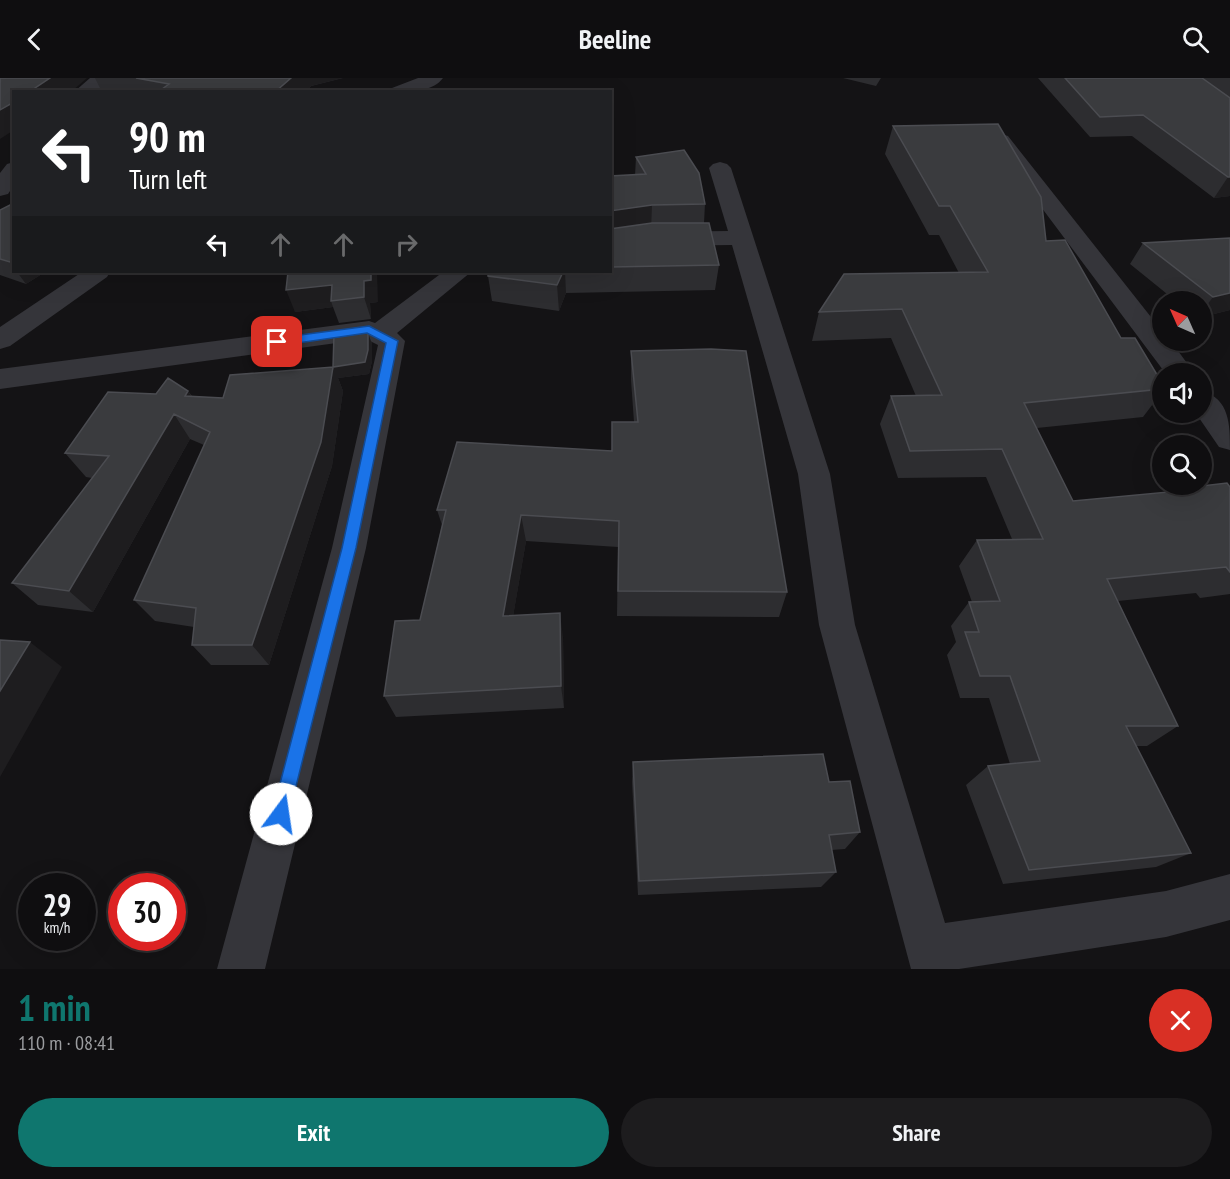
<!DOCTYPE html>
<html lang="en">
<head>
<meta charset="utf-8">
<style>
	:root { --surface:#0f0e10; --page:#1d1c1e; --text:#f1f3f6; --muted:#9b9c9f; --line:#2f2e30; --accent:#0f766e }
	body { margin:0; font-family:"PT Sans Narrow",sans-serif; background:var(--page); color:var(--text); height:100vh; display:flex; flex-direction:column; font-size:22px; white-space:nowrap }
	* { box-sizing:border-box; margin:0 }
	p { font-size:20px; color:var(--muted) }
	.icon { flex:none; width:33px; height:33px; fill:none; stroke:currentColor; stroke-width:2; stroke-linecap:round; stroke-linejoin:round }
	.map { position:relative; height:891px; overflow:hidden }
	.details { display:flex; flex-direction:column; background:var(--surface); flex:1 }
	.details>* { flex:none }
	.hud { position:absolute; left:12px; top:12px; width:600px; height:183px; border-radius:0px; box-shadow:0 6px 24px #0002,0 0 0 2px var(--line); background:#202124; color:#fff; overflow:hidden }
	.needle { width:39px; rotate:315deg }
	.controls { position:absolute; left:1152px; top:213px; display:grid; gap:12px }
	.controls a { display:grid; place-items:center; width:60px; height:60px; border-radius:50%; background:var(--surface); box-shadow:0 6px 24px #0002,0 0 0 2px var(--line); font-size:30px }
	.speed { position:absolute; left:18px; top:795px; display:flex; gap:12px; font-size:30px; font-weight:700; text-align:center }
	.speed>* { display:grid; place-content:center; width:78px; height:78px; border-radius:50%; background:var(--surface); box-shadow:0 6px 24px #0002,0 0 0 2px var(--line); line-height:1 }
	.speed small { font-size:15px; font-weight:400 }
	.speed .limit { border:9px solid #d22; background:#fff; color:#111 }
	.pin { position:absolute; display:grid; place-items:center; width:51px; height:51px; color:#fff; margin:-26px; border-radius:12px; box-shadow:0 3px 9px #0006 }
	.me { position:absolute; width:66px; margin:-33px; rotate:14deg; stroke-linejoin:round; filter:drop-shadow(0 0 4px #0008) }
	.turn { display:flex; align-items:center; gap:21px; height:126px; padding:0 18px; font-size:27px }
	.turn .icon { width:78px; height:78px; stroke-width:2.5 }
	.turn b { display:block; font-size:42px; line-height:51px }
	.lanes { display:flex; align-items:center; height:57px; padding:0 18px; background:#0003; justify-content:center; gap:30px; direction:ltr }
	.lanes .off { opacity:.35 }
	.round { display:grid; place-items:center; flex:none; width:63px; height:63px; border-radius:32px; background:var(--page) }
	.summary { display:flex; align-items:center; justify-content:space-between; height:102px; padding:0 18px }
	h1 { font-size:36px; font-weight:600; line-height:45px; color:var(--accent) }
	.primary-button { display:flex; gap:12px; margin-top:auto; padding:12px 18px }
	.primary-button a { flex:1; height:69px; border-radius:36px; background:var(--accent); color:#fff; font-size:24px; font-weight:600; line-height:69px; text-align:center }
	.primary-button a+a { background:var(--page); color:var(--text) }
	header { display:flex; justify-content:space-between; align-items:center; height:78px; padding:0 18px; background:var(--surface); font-size:27px; font-weight:600 }
	.map>svg:first-child { display:block }
</style>
</head>
<body>
<header><svg class="icon" aria-label="back" viewBox="0 0 24 24"><path d="M15 5l-7 7 7 7"/></svg>Beeline<svg class="icon" aria-label="search" viewBox="0 0 24 24"><circle cx="10" cy="10" r="6"/><path d="M15 15l6 6"/></svg></header>
<div class="map">
<svg width="1230" height="891" viewBox="0 0 1230 891">
	<rect width="100%" height="100%" fill="#141315"/>
	<g fill="none" stroke-linecap="round" stroke-linejoin="round">
		<path fill="#35353a" fill-rule="evenodd" d="M90,0H111L96,14H74Z
			M418,0H443C432,15 407,14 390,14L392,10Z
			M1001,56L1008,58L1162,253V262H1170L1195,296H1166L991,62L994,58Z
			M14,84V107L8,116L0,118V95L7,86Z
			M720,84L727,86L731,90L830,396L855,547L945,845L1166,813L1230,796V842L1166,859L959,891H911L819,547L798,396L732,167L651,168L610,174V160L651,154L728,153L709,90L713,86Z
			M82,194H110L107,199L10,268L0,271V249Z
			M443,194H471L397,255L405,263L366,470L265,891H217L332,470L378,267L366,261L0,311V291L369,243L375,245Z
			M1202,313C1230,321 1230,347 1230,372L1219,369L1195,334H1202Z"/>
	</g>
	<path fill="#2d2d30" d="M95,0H343L311,8L305,14H108L101,12Z
		M843,0H881L876,8Z
		M1038,0H1230V118L1214,120L1132,58L1090,59Z
		M893,48L1046,163L1121,260L1162,305V314L1143,339L1037,350L1073,423L1165,415L1167,412L1230,409V516L1200,520L1196,515L1118,523L1178,648L1147,668H1136L1191,775L1156,789L1003,806L966,707L988,688L1010,686L989,620H960L947,577L956,564L951,548L969,524H972L959,488L977,462L1012,461L986,399L898,400L880,346L891,318H916L891,260L812,263L819,234L959,195L939,157H929L885,76Z
		M636,79L705,126L704,145L719,187L715,212L566,215L559,233L492,223L488,198V194H610V98L635,97Z
		M14,125V194H45L26,206L0,197V132Z
		M1230,160V232L1202,239V224H1177L1130,186L1143,165Z
		M288,194L378,224L370,225L371,241L339,245L333,229L295,234Z
		M368,255L372,266V283L369,296L338,300L343,313L332,388L269,587H211L192,567L194,549L155,543L134,522L204,367L190,361L93,534L38,527L12,505L92,400L86,399L65,375L156,316L188,313L192,318L223,320L333,289Z
		M631,273L787,514L779,539L617,538L618,469L526,463L513,538L563,559L564,630L396,639L384,618L420,542L442,447L437,432L612,373L634,344L631,302Z
		M633,684L829,704L860,754L845,771L831,772L836,794L821,809L638,817L632,704Z"/>
	<path fill="#1e1d1f" d="M50,0H87L71,14H29Z
		M291,0H343L311,8L305,14H275Z
		M14,24V52L0,61V32Z
		M1228,99H1230V118L1214,120Z
		M652,127L651,152L610,158V133Z
		M17,194H45L26,206Z
		M371,194H377L378,224L370,225L371,241L364,219V203Z
		M563,194H565L566,215L559,233L557,207Z
		M332,207L331,223L333,229L295,234L286,212Z
		M1230,215V232L1202,239V234L1213,219Z
		M368,255L372,266V283L369,296L338,300L343,313L332,388L269,587L252,567L334,289Z
		M188,313L203,337L185,318Z
		M174,336L190,361L93,534L69,513Z
		M521,437L526,463L509,562L503,538Z
		M560,535L563,559L564,630L561,608Z
		M30,564L62,589L0,699V613Z"/>
	<path fill="#3a3b3e" stroke="#4b4c51" stroke-width="1.5" d="M0,0H50L29,14H14V24L0,32Z
		M136,0H291L275,14H158L169,6Z
		M1065,0H1202L1230,20V99H1228L1143,37L1100,39Z
		M998,46L1041,119L1046,163L1065,162L1121,260H1135L1162,305V311L1024,325L1073,423L1169,414L1167,412L1227,405L1230,409V494L1226,489L1107,501L1178,648H1126L1191,775L1029,792L988,688L1040,683L1010,598H980L965,554H979L969,524L1000,523L977,462L1043,461L1002,371L910,373L891,318L942,317L902,231L819,234L844,196L988,194L950,128H939L893,48Z
		M684,72L699,95L705,126L652,127L610,133V98L646,96L636,79Z
		M14,125V182L10,184L0,181V132Z
		M652,145H709L719,187L610,189V151Z
		M1230,160V215L1213,219L1143,165Z
		M288,194H371V202L364,203V219L331,223L332,207L286,212Z
		M488,194H563L557,207L488,198Z
		M362,252L368,255V272L365,284L333,289L334,256Z
		M711,271L746,273L787,514L618,513L619,443L521,437L503,538L560,535L561,608L384,618L395,543L420,542L446,432H437L457,364L612,373V344H638L631,273Z
		M333,289L321,364L252,567H192L196,530L134,522L210,354L174,336L69,513L12,505L109,378L65,375L108,314L156,316L168,300L188,313L185,318L223,320L230,297Z
		M0,562L30,564L0,613Z
		M823,676L829,704L850,703L860,754L829,757L836,794L639,803L633,684Z"/>
	<path fill="#1a73e8" stroke="#114b97" stroke-width="1.5" d="M369,248L398,263L356,470L289,736L287,742L281,745L274,742L272,736L342,470L386,265L367,255L277,268L271,264L277,260Z"/>
</svg>
<div class="controls">
<a><svg class="needle" viewBox="-14 -14 28 28"><path d="M0-13l5 13h-10z" fill="#e53935"/><path d="M0 13l5-13h-10z" fill="#9b9c9f"/></svg></a>
<a><svg class="icon" aria-label="sound" viewBox="0 0 24 24"><path d="M4 9h4l5-4v14l-5-4H4zM17 9q2 3 0 6"/></svg></a>
<a><svg class="icon" aria-label="search" viewBox="0 0 24 24"><circle cx="10" cy="10" r="6"/><path d="M15 15l6 6"/></svg></a>
</div>
<div class="speed"><div>29<small>km/h</small></div><div class="limit">30</div></div>
<div class="pin" style="left:277px;top:264px;background:#d93025"><svg class="icon" aria-label="arrive" viewBox="0 0 24 24"><path d="M6 21V4h12l-3 4 3 4H6"/></svg></div>
<svg class="me" style="left:281px;top:736px" viewBox="-20 -20 40 40"><circle r="19" fill="#fff"/><path d="M0-13L10 11 0 6-10 11z" fill="#1a73e8"/></svg>
<div class="hud">
<div class="turn"><svg class="icon" aria-label="left" viewBox="0 0 24 24"><path d="M17 20v-9H6M10 6l-5 5 5 5"/></svg><div><b>90 m</b>Turn left</div></div>
<div class="lanes"><svg class="icon" aria-label="left" viewBox="0 0 24 24"><path d="M17 20v-9H6M10 6l-5 5 5 5"/></svg><svg class="icon off" aria-label="ahead" viewBox="0 0 24 24"><path d="M12 20V5M6 11l6-6 6 6"/></svg><svg class="icon off" aria-label="ahead" viewBox="0 0 24 24"><path d="M12 20V5M6 11l6-6 6 6"/></svg><svg class="icon off" aria-label="right" viewBox="0 0 24 24"><path d="M7 20v-9h11M14 6l5 5-5 5"/></svg></div>
</div>
</div>
<section class="details">
<div class="summary"><div><h1>1 min</h1><p>110 m · 08:41</p></div><a class="round" style="background:#d93025;color:#fff"><svg class="icon" aria-label="close" viewBox="0 0 24 24"><path d="M6 6l12 12M18 6L6 18"/></svg></a></div>
<div class="primary-button"><a>Exit</a><a>Share</a></div>
</section>
</body>
</html>
